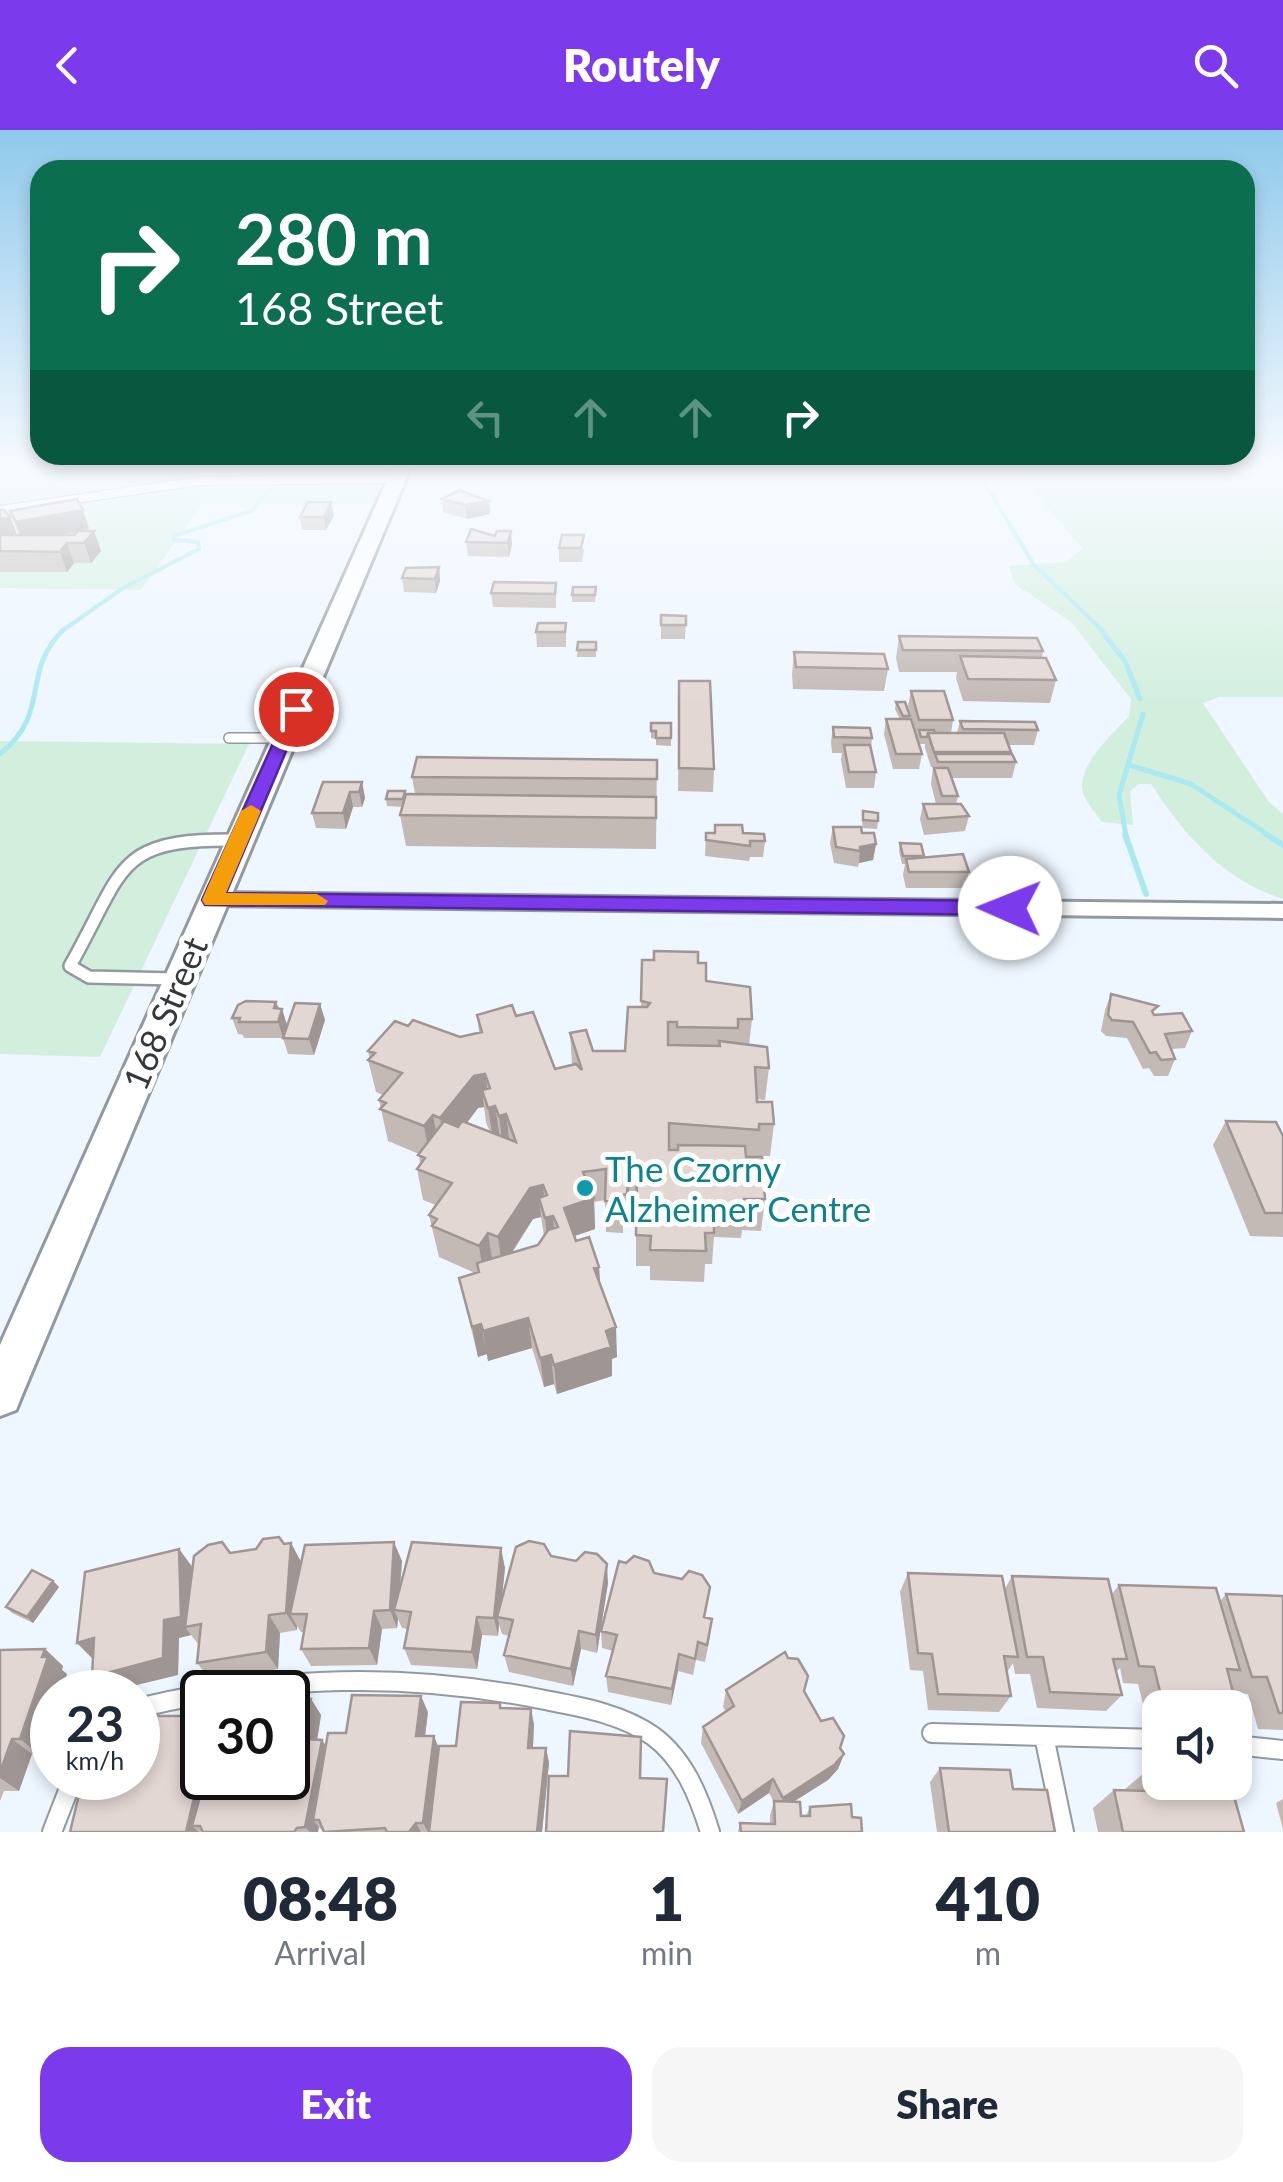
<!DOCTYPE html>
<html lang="en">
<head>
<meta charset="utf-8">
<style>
	:root { --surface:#fff; --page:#f6f6f7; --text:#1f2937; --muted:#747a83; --accent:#7c3aed }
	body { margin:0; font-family:Lato,sans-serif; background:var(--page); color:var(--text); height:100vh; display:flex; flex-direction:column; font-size:38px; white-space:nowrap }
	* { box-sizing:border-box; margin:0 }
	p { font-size:32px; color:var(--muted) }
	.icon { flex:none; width:55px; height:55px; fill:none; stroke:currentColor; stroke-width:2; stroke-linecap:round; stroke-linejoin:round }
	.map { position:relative; height:1702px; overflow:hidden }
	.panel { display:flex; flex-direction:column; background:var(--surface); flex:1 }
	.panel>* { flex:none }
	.banner { position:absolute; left:30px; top:30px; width:1225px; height:305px; border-radius:30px; box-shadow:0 5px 15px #0003; background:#0b6e4f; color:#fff; overflow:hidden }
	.controls { position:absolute; left:1142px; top:1560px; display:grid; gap:20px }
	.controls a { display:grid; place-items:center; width:110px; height:110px; border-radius:20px; background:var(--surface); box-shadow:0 5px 15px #0003; font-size:50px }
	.speed { position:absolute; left:30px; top:1540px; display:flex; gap:20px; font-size:50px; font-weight:700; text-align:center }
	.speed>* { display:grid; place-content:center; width:130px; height:130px; border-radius:50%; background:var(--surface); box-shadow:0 5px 15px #0003; line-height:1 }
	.speed small { font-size:25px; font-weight:400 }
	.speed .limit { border:5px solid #111; border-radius:15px; background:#fff; color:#111 }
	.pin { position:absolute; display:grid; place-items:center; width:85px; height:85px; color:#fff; margin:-42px; border:5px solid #fff; border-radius:50%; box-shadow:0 2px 10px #0007 }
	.me { position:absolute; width:110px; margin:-55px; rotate:271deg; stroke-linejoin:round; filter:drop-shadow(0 0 8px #0008) }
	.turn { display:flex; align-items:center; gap:35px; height:210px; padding:0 40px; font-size:45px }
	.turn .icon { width:130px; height:130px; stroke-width:2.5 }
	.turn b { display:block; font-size:70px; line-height:85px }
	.lanes { display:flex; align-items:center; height:95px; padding:0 40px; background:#0003; justify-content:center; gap:50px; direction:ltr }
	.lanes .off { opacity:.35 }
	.eta { display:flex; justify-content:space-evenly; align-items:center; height:170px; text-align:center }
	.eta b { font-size:60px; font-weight:800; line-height:70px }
	.primary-button { display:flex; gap:20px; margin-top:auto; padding:20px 40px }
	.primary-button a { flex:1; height:115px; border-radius:30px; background:var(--accent); color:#fff; font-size:40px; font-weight:800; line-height:115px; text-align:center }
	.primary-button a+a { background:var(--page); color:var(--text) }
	header { display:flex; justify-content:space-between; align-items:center; height:130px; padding:0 40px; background:var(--accent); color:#fff; font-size:45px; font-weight:800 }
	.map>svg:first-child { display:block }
</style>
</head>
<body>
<header><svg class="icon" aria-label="back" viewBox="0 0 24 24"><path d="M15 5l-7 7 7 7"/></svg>Routely<svg class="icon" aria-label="search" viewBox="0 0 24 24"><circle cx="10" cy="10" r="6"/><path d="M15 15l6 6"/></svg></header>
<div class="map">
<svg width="1283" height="1702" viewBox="0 0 1283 1702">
	<rect width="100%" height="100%" fill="#eef6ff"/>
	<path fill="#d2efde" d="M0,337H393L376,375L203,373L141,460L0,458Z
		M1012,337H1283V567H1219L1203,573L1269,672L1283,684V769C1222,749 1185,706 1151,654H1139L1130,661L1133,695L1102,692C1096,683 1083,670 1082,658C1081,631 1113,604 1129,586L1131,569L1072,493L1015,454L1009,436L1065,432L1083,419Z
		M0,611L249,614L100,927L0,924Z"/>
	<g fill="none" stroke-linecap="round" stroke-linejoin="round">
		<path stroke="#aae9f0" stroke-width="4" d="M975,337L1034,435L1103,501
			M282,342L286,337
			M62,501L123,458L199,419L198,412L174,410V406L253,380L270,359"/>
		<path stroke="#aae9f0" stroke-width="5" d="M1100,499L1125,531L1140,569
			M0,624C53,581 19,543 64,499
			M1132,636L1191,654L1270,706
			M1126,706L1119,665L1143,584"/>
		<path stroke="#aae9f0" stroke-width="6" d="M1125,704L1146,764
			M1266,704L1283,715"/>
		<defs>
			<path id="service-far3" d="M0,380L199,351L396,349"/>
			<path id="service-far2" d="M229,608H283"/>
			<path id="service-far1" d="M176,849L89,847L70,836C126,737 114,708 239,710"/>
			<path id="service" d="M138,1578C275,1545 407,1542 545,1570C581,1577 622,1584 653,1606C684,1629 699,1666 710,1702
				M932,1603L1160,1609
				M1044,1606L1064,1702
				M1235,1615L1283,1620
				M52,1702L73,1648"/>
			<path id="minor" d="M213,763L1283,774V788L206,775L203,770L206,765Z"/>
			<path id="secondary" d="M393,337H411L22,1265L16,1280L0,1286V1215Z"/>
		</defs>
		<use href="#service-far3" stroke="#9299a1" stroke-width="10"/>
		<use href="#service-far2" stroke="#9299a1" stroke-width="12"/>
		<use href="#service-far1" stroke="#9299a1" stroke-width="16"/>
		<use href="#service" stroke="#9299a1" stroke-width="22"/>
		<use href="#minor" stroke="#9299a1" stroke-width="6"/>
		<use href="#secondary" stroke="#9299a1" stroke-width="6"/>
		<use href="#service-far3" stroke="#fff" stroke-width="8"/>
		<use href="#service-far2" stroke="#fff" stroke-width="9"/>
		<use href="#service-far1" stroke="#fff" stroke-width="11"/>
		<use href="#service" stroke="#fff" stroke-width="18"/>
		<use href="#minor" fill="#fff" fill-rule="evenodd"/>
		<use href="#secondary" fill="#fff" fill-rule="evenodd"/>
	</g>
	<path fill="#c3b9b5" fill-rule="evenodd" d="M442,369L489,371L490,384L467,389L443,382Z
		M0,380L10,387L17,405H19L10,381L83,380L89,399L82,401H94L101,421L91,433H74L67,442H0Z
		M334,385L326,400H302L300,387Z
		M471,399L512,414L509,427L468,426L466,412Z
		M559,418L584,419L582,432H559Z
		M439,437L440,451L436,463L404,462L402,448Z
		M556,453V478L493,477L491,463Z
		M596,457L595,472H572V465Z
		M661,485L686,486L685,509H661Z
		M566,493V517H537L536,502Z
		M899,506L1043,521L1042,527L1056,550L1050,573L963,571L956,548L957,542H899L896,528Z
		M578,512H596V527H577Z
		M794,522L888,539L884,561L793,559L792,544Z
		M679,551L714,639L713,662L678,661Z
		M911,561L953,590L951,603H957L960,591L1038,600L1034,615H1009L1011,624L1016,632L1012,648H952L958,666L956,674L969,686L965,701L924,705L920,689L923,674H936L931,654L933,637H931L925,618V614H920L908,576Z
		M896,572L910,586V589L922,624L919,639H893L884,604L886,589H900L895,579Z
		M651,593H671V616L656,615V609L651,608Z
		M833,597L872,608L871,617L876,642L874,658H846L841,630L842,623H832L831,612Z
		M657,630L656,719L406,716L400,685L403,677L387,676L386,669L415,664L412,647Z
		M362,652L365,668L362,677H353L346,699L316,698L312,683Z
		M863,681L878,691L877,699L862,698Z
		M833,697L862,703L876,714L873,730L859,733L858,737L834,733L830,713Z
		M706,703H743L765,711L763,727H750L749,731L705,726Z
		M900,713L924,726V728L969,742L965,758H906L903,745L905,734H902L899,721Z
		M642,830L698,833L706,851L752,889L749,915L769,938L765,970L757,969V972L774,994L770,1026H756L765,1069L761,1101L742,1100L741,1108L714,1107L712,1134H705L704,1152L650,1150V1136H636V1070H629L628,1095L623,1096V1103L606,1102L605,1070L594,1072L595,1099L574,1106L576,1111L599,1137L600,1156L617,1227L612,1229V1246L557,1264L554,1254L544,1257L532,1218L488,1231L487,1224L478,1227L459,1148L475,1143L439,1127L429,1085L436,1075L423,1070L417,1039L420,1034L419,1024L388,1011L379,970L383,965L376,962L368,930L370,929L368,921L408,896L460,907L479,903L477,885L516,886L555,939L572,934L570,903L593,921H625L641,877ZM484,977L486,992L490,1002L467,993L478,978ZM541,1087L544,1106L538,1115L512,1123L533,1089Z
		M1111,864L1192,901L1185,918L1171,919L1175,929L1168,946H1154L1149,938L1143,939L1127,908L1106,906L1101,901L1105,880Z
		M276,872L279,878L282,879L287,895L283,908H244L243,905L238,904L232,888Z
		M320,874L325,890L314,925L288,924L283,908Z
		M1226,991L1283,1006V1107L1250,1106L1213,1015Z
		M291,1413L301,1432L402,1431L400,1459L505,1438L501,1471L551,1426L608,1453L597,1523L581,1519L573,1556L509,1542L504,1525L509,1506L502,1504L499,1494L498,1506L482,1505L477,1539L411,1535L404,1518L407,1499L402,1498L398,1489L397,1498L382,1499L377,1535L311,1536L301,1519L304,1502H301L297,1496V1500L280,1503L278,1539L211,1550L197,1533L199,1515L191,1505L179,1508L178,1545L93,1529L77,1513L179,1419L192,1437L230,1423Z
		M654,1443L710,1457L705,1488L710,1507L705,1532L696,1530L693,1545L678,1541L671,1575L608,1562L606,1546L613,1521L602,1518L601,1501Z
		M908,1443L1005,1459L1012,1446L1112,1464L1119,1455L1220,1471L1226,1464L1283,1466V1600L1258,1599L1248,1564L1233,1563L1238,1582L1235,1585V1578H1160V1595L1148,1594L1138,1554L1123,1553L1120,1538L1116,1542L1122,1565L1106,1581L1037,1578L1030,1544H1015L1013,1533L1007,1542L1011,1566L999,1582L928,1580L923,1541L910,1540L900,1462Z
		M53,1451L59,1457L33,1493L12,1483L6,1477Z
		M45,1519L63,1536L62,1540L67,1544L61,1562H52V1587L40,1625L32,1624L19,1661H4L0,1671V1520Z
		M726,1560L804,1561L821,1591L844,1624L838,1639L828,1650L793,1672L801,1686H806L810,1677L852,1687L862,1702H738L740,1693L770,1694V1685L774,1672L769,1663L738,1684L701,1613L703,1597L726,1582L723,1577Z
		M311,1569L321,1585L317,1610H322L326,1616L346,1603L428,1582L425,1606L438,1617L456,1616L500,1573L502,1578L531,1579L534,1595L533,1618H546L549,1633L542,1702H324L319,1697L318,1702H70L202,1648Z
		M940,1638L1013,1659L1055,1702H937L930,1652Z
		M1144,1643L1244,1702H1098L1093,1678L1114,1660H1124Z
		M1283,1669V1699L1276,1673Z"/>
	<path fill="#9f9694" d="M489,371L490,384L467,389L465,375Z
		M331,372L334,385L326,400L324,387Z
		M83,380L89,399L23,412L16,392Z
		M10,387L18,407L0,411V389Z
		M94,401L101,421L91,433L84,413Z
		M511,401L512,414L509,427L508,413Z
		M67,413L74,433L67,442L60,422Z
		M439,437L440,451L436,463L435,449Z
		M362,652L365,668L362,677L359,662Z
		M350,662L353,677L346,699L343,683Z
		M876,714L873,730L859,733L860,717Z
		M276,872L280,884L282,879L287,895L283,908L274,878Z
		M320,874L325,890L314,925L309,909Z
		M485,944L490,976L482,960L484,977L478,978L446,1020L440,988L474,946Z
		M495,976L500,1008L493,1009L488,978Z
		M506,984L510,1016L503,1018L499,986Z
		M433,985L439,1017L430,1028L424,996Z
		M629,1039V1070L628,1095L627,1064Z
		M543,1055L546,1086L539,1068L541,1087L533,1089L502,1137L498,1107L530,1058Z
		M594,1068L595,1099L566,1109L564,1078Z
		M553,1086L556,1117L548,1119L545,1088Z
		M488,1103L493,1134L484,1147L479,1116Z
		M599,1137L601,1167L594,1138Z
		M528,1188L532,1218L488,1231L483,1201Z
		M481,1194L487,1224L478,1227L472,1197Z
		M616,1197L617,1227L612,1229V1246L557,1264L554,1235L606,1201Z
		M551,1225L554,1254L544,1257L540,1228Z
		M394,1412L402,1431L398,1481L394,1480L398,1489L397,1498L390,1480Z
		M291,1413L301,1432L290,1484L297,1496V1500L286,1483Z
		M501,1418L505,1438L500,1487H497L499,1494L498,1506L494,1488Z
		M179,1419L193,1438L185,1497L191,1505L179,1508L178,1545L108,1562L92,1547L164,1490Z
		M607,1434L608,1453L597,1523L596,1505Z
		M53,1451L59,1457L33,1493L27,1487Z
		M374,1481L382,1499L377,1535L369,1518Z
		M269,1485L280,1503L278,1539L266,1522Z
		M477,1487L482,1505L477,1539L472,1522Z
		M579,1501L581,1519L573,1556L571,1539Z
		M94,1508V1530L77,1513Z
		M45,1519L63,1536L62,1540L67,1544L61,1562H52V1587L40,1625L20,1609Z
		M679,1524L678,1541L671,1575L672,1559Z
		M421,1566L428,1582L423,1621L416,1606Z
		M311,1569L321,1585L315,1624L304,1609Z
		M531,1579L534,1595L532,1633L528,1618Z
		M196,1586L202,1592V1648H217L192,1696L199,1702H186V1627Z
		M434,1606L440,1621L428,1702L423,1693Z
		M12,1609L32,1624L19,1661L0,1648V1642Z
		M322,1610L332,1625L319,1690H313L319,1697L318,1702H310L305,1697Z
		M546,1618L549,1633L542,1702H537Z
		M844,1624L838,1639L828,1650L779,1681L783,1668Z
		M773,1649L769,1663L738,1684L742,1671Z
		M416,1693L421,1702H409Z"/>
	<path fill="#e3d7d3" stroke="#9f9694" stroke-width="2.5" d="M459,360L489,371L465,375L442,369Z
		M77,369L83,380L16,392L10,381Z
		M308,372H331L324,387H300Z
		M0,380H4L10,387L0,389Z
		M471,399L495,406L497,401H511L508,413L466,412Z
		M78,401H94L84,413H67L60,422L0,421V406L2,405H74Z
		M562,405H584L581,418H559Z
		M439,437L435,449L402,448L406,438Z
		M494,452L556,453L555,464L491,463Z
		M573,457H596L595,465H572Z
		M661,485L686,486V495H661Z
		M538,493H566L565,502H536Z
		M899,506L1037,508L1043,521L903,520Z
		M578,512H596V520H577Z
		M794,522L884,524L888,539L796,537Z
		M960,526L1046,528L1056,550L968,549Z
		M679,551H710L714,639L679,638Z
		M911,561H944L953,590H919Z
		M896,572H905L910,586H903Z
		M886,589H911L922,624H896Z
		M960,591L1035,592L1038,600L963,599Z
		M651,593H671V608H656V601H651Z
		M833,597L870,598L872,608L834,607Z
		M919,600H934L935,603H928L927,607H921Z
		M928,603H1004L1011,622H934Z
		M844,615H870L876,642H849Z
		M935,624H1012L1016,632H938Z
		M417,627L657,630V649L412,647Z
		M934,638H948L958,666H942Z
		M323,652H362L359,662H350L343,683H312Z
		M388,661H405L403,669H386Z
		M406,664L656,667V688L400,685Z
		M923,674H961L969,686L928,689Z
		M863,681L878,683V691L863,690Z
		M715,695H742L743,703L764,704L765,711H750V716L706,710V703H715Z
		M833,697H861L862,703H874L876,714L860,717V721L836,717Z
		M900,713L921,714L924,726H903Z
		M963,724L969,742H909L906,729Z
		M654,821L698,822V833H706V851L750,857L752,889H738V898L677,897V892H668V915L720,916L719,911L767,917L769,938L755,937L757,972H772L774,994H759V1000L669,993V1020H678V1015L745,1016L746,1027H762L765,1069H744V1077L714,1076V1103H705L706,1121L650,1120L651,1106L636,1105L637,1047H643V1039H629L627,1064L622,1065V1072L605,1071L606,1039L583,1042L594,1068L564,1078L576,1111L589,1107L599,1137L594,1138L616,1197L606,1201L611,1217L554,1235L551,1225L540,1228L528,1188L483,1201L481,1194L472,1197L459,1148L479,1142L477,1133L538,1115L548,1100L558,1097L553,1086L545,1088L539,1068L547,1065L543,1055L530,1058L498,1107L488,1103L479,1116L432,1096L437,1089L429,1085L452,1053L417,1039L425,1028L418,1025L444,991L458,997L462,991L516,1012L506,984L499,986L495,976L488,978L482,960L490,958L485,944L474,946L440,988L433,985L424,996L380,979L386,973L379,970L402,943L368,930L375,923L368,921L395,891L408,896L413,890L460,907L482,902L477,885L512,875L516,886L533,882L555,939L576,934L582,940L570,903L586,900L593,921H625L628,877H647L650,873L641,871L642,830H654Z
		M1111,864L1158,876L1152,881L1154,885L1182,883L1192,901L1165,904L1175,929L1161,930L1156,922L1150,923L1133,892L1112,890L1108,885Z
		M246,871L276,872L274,878L282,879L278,892H239L240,888H232L238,875Z
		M295,873L320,874L309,909L283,908Z
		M1226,991L1276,992L1283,1006V1083H1265Z
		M279,1407L284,1414L291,1413L286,1483L269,1485L266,1522L197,1533L201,1494L185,1497L194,1426L208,1415L222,1412L230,1423L256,1419L263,1409Z
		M529,1411L544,1414L551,1426L576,1431L585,1422L597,1424L607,1434L596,1505L579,1501L571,1539L504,1525L513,1490L497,1487L516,1417Z
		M394,1412L390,1480L374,1481L369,1518L301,1519L307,1484H290L305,1415Z
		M412,1412L501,1418L494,1488L477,1487L472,1522L404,1518L411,1482L394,1480Z
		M179,1419L181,1487L164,1490L163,1528L92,1547L94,1508L77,1513L85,1442Z
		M634,1426L649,1431L654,1443L682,1449L689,1441L702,1445L710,1457L704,1487L712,1489L707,1515L698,1512L695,1529L679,1524L672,1559L606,1546L617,1505L601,1501L619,1431L626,1433Z
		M32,1440L53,1451L27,1487L6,1477Z
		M908,1443L1002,1446L1018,1527L1004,1526L1011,1566L938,1564L932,1524L918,1523Z
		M1012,1446L1108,1449L1127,1529H1113L1122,1565L1050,1562L1043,1527H1027Z
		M1119,1455L1216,1458L1240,1540L1227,1539L1238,1582H1235V1578H1164L1154,1537L1139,1536Z
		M1226,1464L1283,1466V1583H1279L1267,1547H1252Z
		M45,1519L42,1527H48L20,1609H12L0,1642V1520Z
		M785,1522L788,1528L798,1529L808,1546L804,1561L821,1591L833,1588L844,1606L840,1618L844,1624L834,1635L783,1668L773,1649L742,1671L703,1597L734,1576L726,1560Z
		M352,1565L421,1566L416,1606H434L423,1693H416L409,1702H387L385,1698L324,1702L319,1690H313L328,1603H346Z
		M288,1568L311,1569L304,1609L322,1610L305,1697L297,1698L294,1702H203L200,1696H192L205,1648H288Z
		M461,1572L500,1573V1578L531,1579L528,1618H546L537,1702H429L439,1616H456Z
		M138,1586H196L186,1627H202V1634L186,1702H70L83,1648H138Z
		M570,1601L641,1607L640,1648L667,1649L663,1702H546L549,1646H568Z
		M940,1638L1010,1640L1013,1659L1047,1660L1055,1702H949Z
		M1144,1643L1160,1644V1652H1230L1244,1702H1123L1114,1660L1148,1661Z
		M774,1671L800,1672L801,1686H810V1677L851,1674L852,1687L861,1688L862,1702H741L740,1693L775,1694Z"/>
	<linearGradient id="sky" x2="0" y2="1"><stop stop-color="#8fc9eb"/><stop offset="0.59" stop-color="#f7fbff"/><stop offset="1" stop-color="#f7fbff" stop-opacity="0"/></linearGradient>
	<rect width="1283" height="575" fill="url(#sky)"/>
	<path fill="#7c3aed" stroke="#51269a" stroke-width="2.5" d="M290,576L304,579L226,763L1010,771L1021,778L1010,785L205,775L202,770Z"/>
	<path fill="#f59e0b" d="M251,675L261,681L226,763L317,764L328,771L325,775H205L202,770L241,681Z"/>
	<circle fill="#0f9aa8" stroke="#fff" stroke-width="4" cx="585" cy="1058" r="10"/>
	<g text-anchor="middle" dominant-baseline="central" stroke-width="10" stroke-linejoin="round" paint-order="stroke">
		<g font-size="35" fill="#35383b" stroke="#fff">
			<text transform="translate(164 883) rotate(-67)">168 Street</text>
		</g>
		<g font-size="35" fill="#0d838f" stroke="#fff" text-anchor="start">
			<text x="605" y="1038">The Czorny<tspan x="605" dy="40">Alzheimer Centre</tspan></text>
		</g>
	</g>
</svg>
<div class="controls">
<a><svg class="icon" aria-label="sound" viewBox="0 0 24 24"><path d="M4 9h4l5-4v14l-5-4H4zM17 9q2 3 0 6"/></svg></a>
</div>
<div class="speed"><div>23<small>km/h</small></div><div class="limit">30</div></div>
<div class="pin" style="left:296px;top:579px;background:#d93025"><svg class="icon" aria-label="arrive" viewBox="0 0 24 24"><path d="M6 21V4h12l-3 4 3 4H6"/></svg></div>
<svg class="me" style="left:1010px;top:778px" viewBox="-20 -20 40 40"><circle r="19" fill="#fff"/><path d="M0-13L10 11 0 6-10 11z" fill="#7c3aed"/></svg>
<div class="banner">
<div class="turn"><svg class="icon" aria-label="right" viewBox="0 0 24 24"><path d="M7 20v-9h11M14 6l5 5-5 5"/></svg><div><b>280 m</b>168 Street</div></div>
<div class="lanes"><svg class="icon off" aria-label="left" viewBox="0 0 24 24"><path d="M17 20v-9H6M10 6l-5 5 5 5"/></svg><svg class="icon off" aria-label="ahead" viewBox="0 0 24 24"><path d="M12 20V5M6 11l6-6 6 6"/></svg><svg class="icon off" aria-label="ahead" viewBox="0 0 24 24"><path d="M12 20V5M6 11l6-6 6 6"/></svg><svg class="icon" aria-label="right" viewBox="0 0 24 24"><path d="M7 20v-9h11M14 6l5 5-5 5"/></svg></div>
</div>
</div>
<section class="panel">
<div class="eta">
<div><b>08:48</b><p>Arrival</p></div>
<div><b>1</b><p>min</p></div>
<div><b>410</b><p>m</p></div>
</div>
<div class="primary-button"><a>Exit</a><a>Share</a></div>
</section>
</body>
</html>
